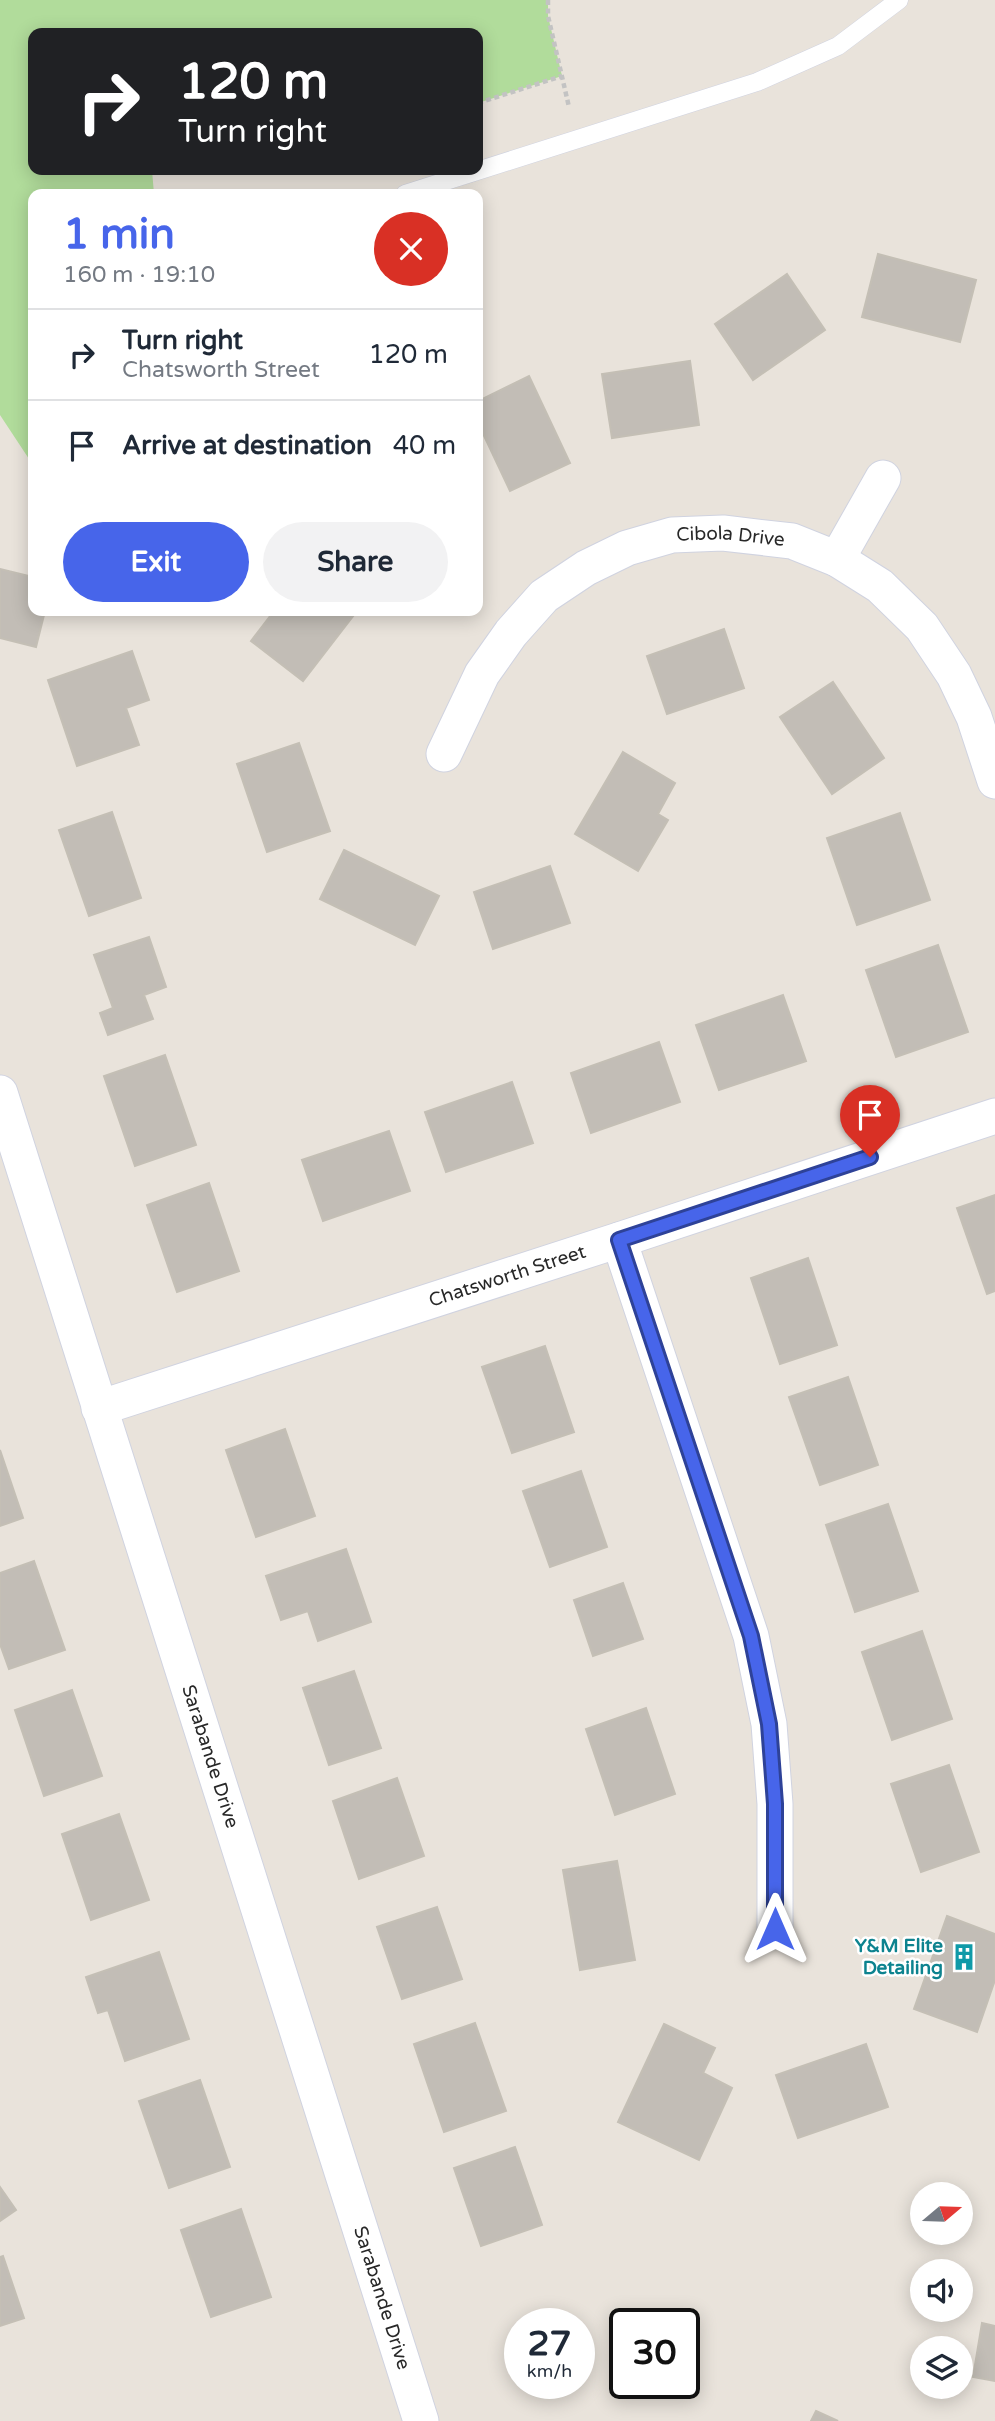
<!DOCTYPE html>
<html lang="en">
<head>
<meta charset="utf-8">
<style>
	:root { --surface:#fff; --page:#f2f2f3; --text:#1f2937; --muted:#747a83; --line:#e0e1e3; --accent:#4765ea }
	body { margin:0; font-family:"Varela Round",sans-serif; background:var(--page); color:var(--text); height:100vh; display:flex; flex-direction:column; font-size:26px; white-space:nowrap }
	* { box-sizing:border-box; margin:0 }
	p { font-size:23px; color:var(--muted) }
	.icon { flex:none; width:38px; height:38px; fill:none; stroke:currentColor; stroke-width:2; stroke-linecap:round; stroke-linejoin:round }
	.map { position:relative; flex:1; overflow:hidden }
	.panel { position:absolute; left:28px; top:189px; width:455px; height:427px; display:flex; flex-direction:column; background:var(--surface); border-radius:14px; box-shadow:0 4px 18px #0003 }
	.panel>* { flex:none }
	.banner { position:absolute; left:28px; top:28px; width:455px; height:147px; border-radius:14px; box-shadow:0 4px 18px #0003; background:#202124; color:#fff; overflow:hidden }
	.needle { width:46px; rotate:71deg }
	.fabs { position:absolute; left:910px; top:2182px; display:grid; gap:14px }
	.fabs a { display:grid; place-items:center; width:63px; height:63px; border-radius:50%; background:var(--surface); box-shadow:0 4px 18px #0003; font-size:35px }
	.speed { position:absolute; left:504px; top:2308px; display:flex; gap:14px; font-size:35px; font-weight:700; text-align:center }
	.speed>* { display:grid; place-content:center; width:91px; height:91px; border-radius:50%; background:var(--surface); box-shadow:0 4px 18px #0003; line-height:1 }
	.speed small { font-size:18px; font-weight:400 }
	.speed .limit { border:4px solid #111; border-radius:10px; background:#fff; color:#111 }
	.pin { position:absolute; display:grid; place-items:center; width:60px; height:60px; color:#fff; margin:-72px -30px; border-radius:50% 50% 50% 0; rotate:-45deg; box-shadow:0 0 7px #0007 }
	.pin .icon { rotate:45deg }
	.me { position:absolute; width:77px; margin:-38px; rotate:0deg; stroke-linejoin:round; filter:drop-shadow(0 0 5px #0008) }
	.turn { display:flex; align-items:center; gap:24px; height:147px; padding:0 35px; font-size:32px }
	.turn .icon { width:91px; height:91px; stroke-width:2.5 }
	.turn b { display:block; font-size:49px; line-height:60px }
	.round { display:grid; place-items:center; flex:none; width:74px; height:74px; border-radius:37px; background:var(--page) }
	.head { display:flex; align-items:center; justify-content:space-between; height:119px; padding:0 35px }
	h1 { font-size:42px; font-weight:800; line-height:52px; color:var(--accent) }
	.cta { display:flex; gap:14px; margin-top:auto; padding:14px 35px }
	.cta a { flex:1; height:80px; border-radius:42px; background:var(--accent); color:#fff; font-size:28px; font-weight:800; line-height:80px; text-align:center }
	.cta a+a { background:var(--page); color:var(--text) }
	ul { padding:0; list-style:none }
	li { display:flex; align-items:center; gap:21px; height:91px; padding:0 35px; border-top:2px solid var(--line) }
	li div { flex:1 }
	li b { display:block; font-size:26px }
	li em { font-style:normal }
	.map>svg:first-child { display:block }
</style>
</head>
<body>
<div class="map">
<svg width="995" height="2421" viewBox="0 0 995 2421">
	<rect width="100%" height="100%" fill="#e9e3db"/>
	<path fill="#b1dc9b" d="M0,0H548V16L562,76L478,103V33H33V170H152L154,194H33V461L31,462L0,415Z"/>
	<path fill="#c2bdb6" stroke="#c4bfb5" stroke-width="2" d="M878,254L976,280L960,342L862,317Z
		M787,274L825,330L753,380L715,324Z
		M690,361L699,425L612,438L602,374Z
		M529,376L570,463L510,491L478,423V401Z
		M0,569L33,577V611H45L36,647L0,638Z
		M274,611H357L303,681L251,641Z
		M724,629L744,688L667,714L647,656Z
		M132,651L149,700L126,708L139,745L77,766L48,680Z
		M833,682L884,758L832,794L780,717Z
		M299,743L330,831L267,852L237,764Z
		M623,752L675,783L658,814L668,820L638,871L575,834Z
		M112,812L141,898L89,916L59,830Z
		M900,813L930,900L857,925L827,838Z
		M344,850L439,896L415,945L320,899Z
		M550,866L570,923L493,949L474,892Z
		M149,937L166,987L144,995L153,1019L108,1035L100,1013L113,1008L94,955Z
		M938,945L968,1032L896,1057L866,970Z
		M783,995L806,1061L719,1090L696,1025Z
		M659,1042L680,1102L591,1133L571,1073Z
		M165,1055L196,1145L135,1166L104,1076Z
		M512,1082L533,1143L446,1172L425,1112Z
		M389,1131L410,1191L323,1221L302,1160Z
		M209,1183L239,1271L177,1292L147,1205Z
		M995,1195V1291L987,1294L957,1208Z
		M808,1258L837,1345L780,1364L751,1278Z
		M545,1346L574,1432L512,1453L482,1367Z
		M848,1377L878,1465L820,1485L789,1397Z
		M285,1429L315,1516L256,1537L226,1450Z
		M0,1450L23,1518L0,1526Z
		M581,1471L607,1547L550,1567L523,1491Z
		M888,1504L918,1591L855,1612L826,1525Z
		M346,1549L371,1622L318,1641L308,1611L281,1620L266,1576Z
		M34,1561L65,1650L9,1669L0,1644V1573Z
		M623,1583L643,1639L593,1656L574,1600Z
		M922,1631L952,1719L892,1740L862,1652Z
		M354,1671L381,1748L329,1765L303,1688Z
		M72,1690L102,1776L44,1796L15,1710Z
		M646,1708L675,1794L615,1815L586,1729Z
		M949,1765L979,1852L921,1872L891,1784Z
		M397,1778L424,1856L359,1879L333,1801Z
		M119,1814L149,1900L91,1920L62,1834Z
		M617,1861L635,1960L580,1970L563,1870Z
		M437,1907L462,1979L402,1999L377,1927Z
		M947,1916L995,1934V1980L977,2032L914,2009Z
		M159,1952L189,2039L125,2061L108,2010L98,2013L86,1977Z
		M475,2023L506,2111L444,2132L414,2044Z
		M664,2024L715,2048L703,2073L732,2088L699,2160L618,2122Z
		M866,2044L888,2107L798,2138L776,2075Z
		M200,2080L230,2167L169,2188L139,2101Z
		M515,2147L542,2225L481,2246L454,2168Z
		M0,2187L16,2210L0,2221Z
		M241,2209L271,2297L211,2317L181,2230Z
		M3,2256L24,2318L0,2326V2257Z
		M982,2323L995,2326V2381L973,2377Z
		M816,2411L838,2421H811Z"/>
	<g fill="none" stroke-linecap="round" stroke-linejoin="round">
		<defs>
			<path id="lane" d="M405,194L757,82L838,46L899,0"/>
			<g id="street">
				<path d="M837,559L883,478"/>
				<path id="s1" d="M444,754L482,674L511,633L544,596L586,568L627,548L672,535L723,533L792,541L837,559L880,586L922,627L954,675L974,717L995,781"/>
				<path id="s2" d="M0,1093L421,2421"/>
				<path d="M619,1240L751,1636L769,1724L775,1804V1929"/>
				<path id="s3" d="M99,1408L619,1240L995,1116"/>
			</g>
		</defs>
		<use href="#lane" stroke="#d0d3e0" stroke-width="19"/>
		<use href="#street" stroke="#d0d3e0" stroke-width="37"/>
		<path stroke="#c3c3c3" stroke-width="4.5" stroke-dasharray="5 3.5" stroke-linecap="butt" d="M548,0V16L569,107
			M478,103L562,76"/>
		<use href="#lane" stroke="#fff" stroke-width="18"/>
		<use href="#street" stroke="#fff" stroke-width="35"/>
	</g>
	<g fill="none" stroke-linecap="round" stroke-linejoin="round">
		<defs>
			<path id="route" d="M775,1929V1804L769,1724L751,1636L619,1240L870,1157"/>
		</defs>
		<use href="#route" stroke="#2e4298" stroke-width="18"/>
		<use href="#route" stroke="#4765ea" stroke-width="12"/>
	</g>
	<defs>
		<symbol id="building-bare" viewBox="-9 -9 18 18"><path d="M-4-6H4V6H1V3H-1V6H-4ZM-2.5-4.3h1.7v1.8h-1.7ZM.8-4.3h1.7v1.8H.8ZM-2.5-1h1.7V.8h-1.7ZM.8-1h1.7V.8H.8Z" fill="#0f9aa8" stroke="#fff" stroke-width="2.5" paint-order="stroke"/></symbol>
	</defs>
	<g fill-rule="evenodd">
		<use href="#building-bare" x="945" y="1938" width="38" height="38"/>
	</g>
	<g text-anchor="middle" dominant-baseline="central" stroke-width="5" stroke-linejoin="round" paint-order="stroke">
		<g font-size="19" fill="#282828" stroke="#fff">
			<text stroke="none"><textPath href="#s1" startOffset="390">Cibola Drive</textPath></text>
			<text stroke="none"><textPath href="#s3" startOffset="429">Chatsworth Street</textPath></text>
			<text stroke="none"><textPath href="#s2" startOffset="696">Sarabande Drive</textPath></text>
			<text stroke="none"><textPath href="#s2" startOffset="1264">Sarabande Drive</textPath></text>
		</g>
		<g font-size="19" font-weight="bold" fill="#0d838f" stroke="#fff" text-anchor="end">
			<text x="943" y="1946">Y&amp;M Elite<tspan x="943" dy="22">Detailing</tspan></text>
		</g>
	</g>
</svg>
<div class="fabs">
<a><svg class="needle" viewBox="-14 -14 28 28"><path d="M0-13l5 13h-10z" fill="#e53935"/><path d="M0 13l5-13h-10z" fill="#747a83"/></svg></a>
<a><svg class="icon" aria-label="sound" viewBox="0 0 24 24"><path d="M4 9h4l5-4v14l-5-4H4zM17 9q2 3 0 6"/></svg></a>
<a><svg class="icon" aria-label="layers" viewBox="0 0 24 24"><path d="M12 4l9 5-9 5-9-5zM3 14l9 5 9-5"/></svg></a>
</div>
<div class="speed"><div>27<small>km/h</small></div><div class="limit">30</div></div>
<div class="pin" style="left:870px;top:1157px;background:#d93025"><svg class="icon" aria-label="arrive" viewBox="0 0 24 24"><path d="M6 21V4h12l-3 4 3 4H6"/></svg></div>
<svg class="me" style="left:775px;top:1929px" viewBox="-20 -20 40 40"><path d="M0-17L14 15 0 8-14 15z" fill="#4765ea" stroke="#fff" stroke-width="4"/></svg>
<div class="banner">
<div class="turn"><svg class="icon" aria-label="right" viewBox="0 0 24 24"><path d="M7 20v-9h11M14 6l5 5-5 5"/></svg><div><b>120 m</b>Turn right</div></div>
</div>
<section class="panel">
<div class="head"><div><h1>1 min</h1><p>160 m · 19:10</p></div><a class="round" style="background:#d93025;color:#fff"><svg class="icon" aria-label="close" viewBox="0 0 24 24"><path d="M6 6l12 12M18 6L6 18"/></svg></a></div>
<ul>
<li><svg class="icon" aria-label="right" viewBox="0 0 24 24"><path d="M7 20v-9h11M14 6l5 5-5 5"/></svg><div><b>Turn right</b><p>Chatsworth Street</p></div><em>120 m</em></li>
<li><svg class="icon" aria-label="arrive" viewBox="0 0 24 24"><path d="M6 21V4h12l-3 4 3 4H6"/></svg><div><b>Arrive at destination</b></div><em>40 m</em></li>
</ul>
<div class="cta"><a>Exit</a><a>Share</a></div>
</section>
</div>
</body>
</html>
